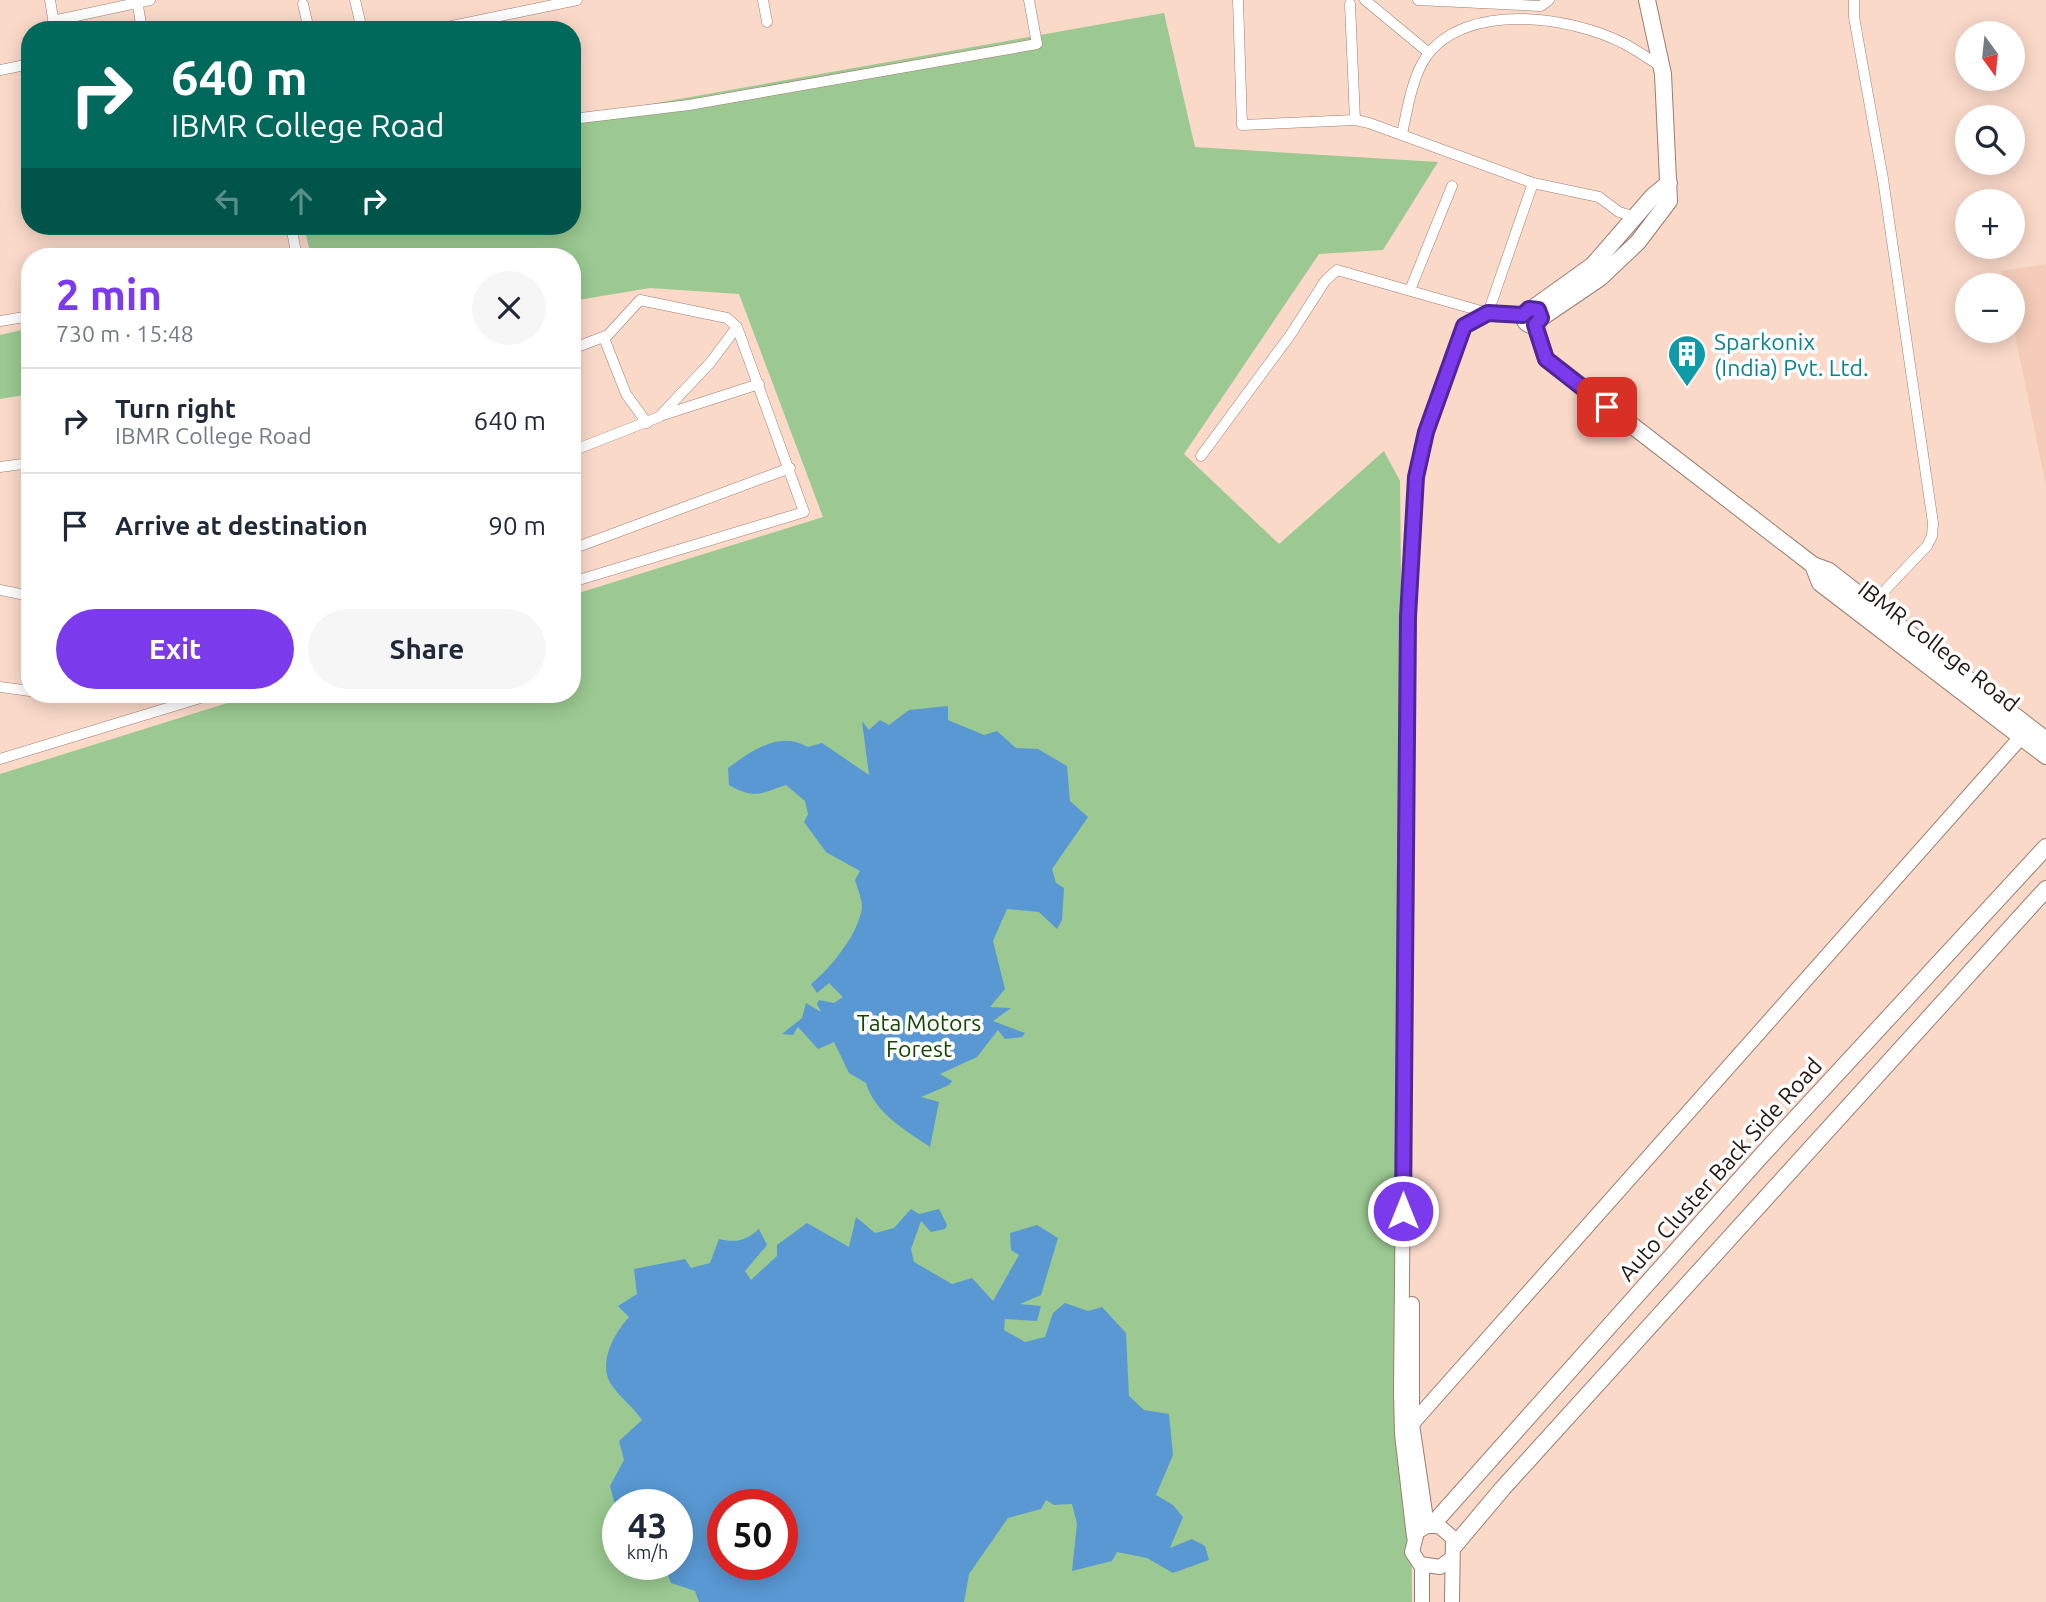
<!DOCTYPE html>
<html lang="en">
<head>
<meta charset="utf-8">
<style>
	:root { --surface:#fff; --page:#f6f6f7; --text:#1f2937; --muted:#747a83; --line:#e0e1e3; --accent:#7c3aed }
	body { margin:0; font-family:Ubuntu,sans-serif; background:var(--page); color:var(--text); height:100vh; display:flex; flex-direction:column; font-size:26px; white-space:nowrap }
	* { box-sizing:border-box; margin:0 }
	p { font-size:23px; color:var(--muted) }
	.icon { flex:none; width:38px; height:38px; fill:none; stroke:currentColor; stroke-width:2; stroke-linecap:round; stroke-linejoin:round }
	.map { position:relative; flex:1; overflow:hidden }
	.sheet { position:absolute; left:21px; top:248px; width:560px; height:455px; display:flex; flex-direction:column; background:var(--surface); border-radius:28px; box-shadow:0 4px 18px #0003 }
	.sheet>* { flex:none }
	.guide { position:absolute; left:21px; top:21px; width:560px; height:214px; border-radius:28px; box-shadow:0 4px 18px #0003; background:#00695c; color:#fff; overflow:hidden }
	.needle { width:46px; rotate:165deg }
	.fabs { position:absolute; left:1955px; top:21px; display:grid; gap:14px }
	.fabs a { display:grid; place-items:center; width:70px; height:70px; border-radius:50%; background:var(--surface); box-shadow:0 4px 18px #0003; font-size:35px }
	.speed { position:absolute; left:602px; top:1489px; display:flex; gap:14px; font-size:35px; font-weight:700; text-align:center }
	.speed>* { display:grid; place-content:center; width:91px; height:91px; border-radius:50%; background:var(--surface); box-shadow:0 4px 18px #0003; line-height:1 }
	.speed small { font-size:18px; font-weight:400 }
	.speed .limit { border:10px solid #d22; background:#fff; color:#111 }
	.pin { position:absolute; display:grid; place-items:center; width:60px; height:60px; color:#fff; margin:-30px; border-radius:14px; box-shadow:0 4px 10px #0006 }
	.me { position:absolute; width:77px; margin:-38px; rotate:0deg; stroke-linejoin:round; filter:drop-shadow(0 0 5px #0008) }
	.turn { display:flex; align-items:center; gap:24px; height:147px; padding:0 35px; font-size:32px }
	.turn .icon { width:91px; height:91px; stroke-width:2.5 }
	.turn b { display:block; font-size:49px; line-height:60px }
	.lanes { display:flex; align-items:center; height:66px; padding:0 35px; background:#0003; justify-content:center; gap:35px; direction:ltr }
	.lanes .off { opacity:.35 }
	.round { display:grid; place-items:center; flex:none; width:74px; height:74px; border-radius:37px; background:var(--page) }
	.summary { display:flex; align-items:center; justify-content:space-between; height:119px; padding:0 35px }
	h1 { font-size:42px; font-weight:600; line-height:52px; color:var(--accent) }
	.action { display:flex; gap:14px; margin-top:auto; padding:14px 35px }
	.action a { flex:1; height:80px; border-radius:42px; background:var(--accent); color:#fff; font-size:28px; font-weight:600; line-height:80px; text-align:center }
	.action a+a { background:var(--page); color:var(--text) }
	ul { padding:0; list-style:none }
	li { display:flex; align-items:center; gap:21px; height:105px; padding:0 35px; border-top:2px solid var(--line) }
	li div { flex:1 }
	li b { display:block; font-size:26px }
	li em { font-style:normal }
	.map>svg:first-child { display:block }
</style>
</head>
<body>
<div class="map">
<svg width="2046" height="1602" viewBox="0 0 2046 1602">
	<rect width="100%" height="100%" fill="#fad9c9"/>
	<path fill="#f4ccb9" d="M2046,264V486L2013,325L2012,285H2004L2001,271Z"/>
	<path fill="#9bc991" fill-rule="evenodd" d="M1164,13L1195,147L1438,162L1383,250L1319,254L1184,454L1279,544L1384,451L1400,481L1412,1602H0V774L253,695H572V595L823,517L739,294L650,288L572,301V257H311L304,226H572V118ZM618,1505H677V1564H618ZM723,1505H782V1564H723Z
		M30,328V394L0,399V335Z"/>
	<path fill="#5998d3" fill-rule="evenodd" d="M948,706V720L984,735L997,731L1016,748L1038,749L1067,766L1070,801L1088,817L1052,869L1056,883L1064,888L1062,920L1057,929L1039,912L1007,909L993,941L1005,989L990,1007L1011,1008L993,1021L1025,1033L1022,1037L1005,1039L998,1030L977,1057L940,1074L952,1081L949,1085L921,1097L939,1102L930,1147C905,1130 875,1113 866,1083L849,1073L834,1042L818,1049L798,1027L793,1035L782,1034L802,1018L806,1003L821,1012L817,1004L819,1000L834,1003L843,997L829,983L817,993L811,984C830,969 860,932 862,907C862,899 857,887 855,880L860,871L826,852L804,822L808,814L805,801L786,785C761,793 755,800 729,785L728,768C752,751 779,730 808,747L822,743L869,775L862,721L869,730L880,720L889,725L909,710Z
		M911,1209L919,1214L939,1209L947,1225L945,1229L931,1232L921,1221L911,1249L914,1262L952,1284L972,1278L993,1301L1019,1255L1011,1250L1010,1233L1037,1225L1058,1238L1041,1295L1020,1304L1041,1306L1037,1321L1005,1319L1004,1330L1025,1342L1045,1337L1053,1313L1065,1303L1088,1311L1102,1307L1126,1333L1129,1396L1144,1410L1169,1414L1173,1455L1156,1495L1173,1505L1183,1517L1170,1548L1192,1539L1205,1546L1209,1560L1173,1573L1147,1558L1117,1552L1112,1561L1072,1571L1077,1524L1072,1504L1054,1505L1046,1500L1041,1509L1008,1518L969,1574L964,1602H699L695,1591L671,1583L664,1565L677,1564V1505H618V1516L610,1486L624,1460L619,1441L642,1420C633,1407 622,1399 613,1387C596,1366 614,1333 629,1317L618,1306L637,1294L634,1269L685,1259L691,1268L710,1263L719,1239C737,1243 745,1241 759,1229L767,1245L745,1271L751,1280L777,1256V1245L807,1223L849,1247L856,1217L875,1233L894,1228ZM723,1505H782V1564H723Z"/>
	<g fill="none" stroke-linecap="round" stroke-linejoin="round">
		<defs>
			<path id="street" d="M50,0L55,30
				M137,0L142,30
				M355,0L362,30
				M763,0L767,22
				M1238,0L1242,125L1355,120L1369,123L1533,183L1599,197L1619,212L1636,217
				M1365,0L1429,53
				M1418,0L1541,6L1549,0
				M1854,0V17L1883,179L1933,523L1932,536L1927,546L1870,606
				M303,4L309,30
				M1350,4L1355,120
				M53,21L150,0
				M433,30L577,0
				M0,70L30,64
				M572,119L689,105L1037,44L1029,0
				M1402,134C1407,111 1412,77 1426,57C1466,1 1571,16 1625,44C1638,51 1649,59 1662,67
				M291,226L297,257
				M1410,290L1452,186
				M0,321L30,316
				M604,338L626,394L647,423
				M572,349L608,335L640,300L727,318L737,327L804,512L572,582
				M660,416L759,384
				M572,451L659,417L710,363L737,327
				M1201,456L1291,334L1325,281L1337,270L1488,313L1533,183
				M0,467L30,463
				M572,549L790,468
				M0,590L30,596
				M0,687L30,691
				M0,759L210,695"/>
			<path id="secondary" d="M1412,1304V1424L1427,1526
				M1411,1425L2029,728
				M1414,1537L1402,1434L1401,1392L1408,617L1416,477L1426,432L1464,326L1488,313L1523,315
				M1451,1559L1440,1567L1420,1564L1412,1552L1417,1532L1427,1526H1439L1453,1538L1452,1602
				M1422,1602V1565"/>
			<path id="primary" d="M1533,308L1593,265L1653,196L1669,183
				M1524 317a8 8 0 1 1 16 0a8 8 0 1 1-16 0Z
				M1541,318L1600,278L1638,242L1669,201L1663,74L1647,0
				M1535,325L1546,359L1813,565L1829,571L2046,740
				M1813,565L1820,583L2046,756
				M1432,1525L1761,1156L2046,847
				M1455,1545L1503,1488L2046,889"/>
		</defs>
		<use href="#street" stroke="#9c7e70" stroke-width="11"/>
		<use href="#secondary" stroke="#9c7e70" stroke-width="16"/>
		<use href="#primary" stroke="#9c7e70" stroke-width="18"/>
		<use href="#street" stroke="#fff" stroke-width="10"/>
		<use href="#secondary" stroke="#fff" stroke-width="14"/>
		<use href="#primary" stroke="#fff" stroke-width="16"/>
	</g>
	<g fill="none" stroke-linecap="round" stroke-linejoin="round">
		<defs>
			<path id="route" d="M1403,1211L1408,617L1416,477L1426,432L1464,326L1488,313L1523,315L1529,309L1538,310L1541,318L1535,325L1546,359L1607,407"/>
		</defs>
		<use href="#route" stroke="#51269a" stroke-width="18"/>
		<use href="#route" stroke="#7c3aed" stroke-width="12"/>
	</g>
	<defs>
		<symbol id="building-pin" viewBox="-11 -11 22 30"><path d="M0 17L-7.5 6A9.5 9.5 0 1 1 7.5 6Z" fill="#0f9aa8" stroke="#fff"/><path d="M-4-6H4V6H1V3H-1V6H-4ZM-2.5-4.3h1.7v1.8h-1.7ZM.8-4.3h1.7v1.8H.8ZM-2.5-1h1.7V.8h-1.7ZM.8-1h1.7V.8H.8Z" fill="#fff"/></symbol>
	</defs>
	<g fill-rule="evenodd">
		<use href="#building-pin" x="1665" y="332" width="44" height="60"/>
	</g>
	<g text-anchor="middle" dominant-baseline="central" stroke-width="7" stroke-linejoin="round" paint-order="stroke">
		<g font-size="23" fill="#0d838f" stroke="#fff" text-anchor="start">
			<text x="1714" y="341">Sparkonix<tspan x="1714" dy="26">(India) Pvt. Ltd.</tspan></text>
		</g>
		<g font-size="23" fill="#231812" stroke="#fff">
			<text transform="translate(1939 646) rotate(38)">IBMR College Road</text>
			<text transform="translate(1720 1169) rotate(-48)">Auto Cluster Back Side Road</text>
		</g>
		<g font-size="23" fill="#124802" stroke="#fff">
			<text x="919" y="1022">Tata Motors<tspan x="919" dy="26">Forest</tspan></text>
		</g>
	</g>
</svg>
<div class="fabs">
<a><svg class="needle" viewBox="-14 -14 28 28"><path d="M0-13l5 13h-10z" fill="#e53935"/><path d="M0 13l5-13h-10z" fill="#747a83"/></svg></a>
<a><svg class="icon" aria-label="search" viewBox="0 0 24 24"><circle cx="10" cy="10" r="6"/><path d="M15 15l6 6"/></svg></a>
<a>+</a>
<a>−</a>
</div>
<div class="speed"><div>43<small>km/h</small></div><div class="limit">50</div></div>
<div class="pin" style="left:1607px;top:407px;background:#d93025"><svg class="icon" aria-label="arrive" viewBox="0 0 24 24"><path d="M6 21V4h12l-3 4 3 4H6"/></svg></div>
<svg class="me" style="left:1403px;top:1211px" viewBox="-20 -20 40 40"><circle r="17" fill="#7c3aed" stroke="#fff" stroke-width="3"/><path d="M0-11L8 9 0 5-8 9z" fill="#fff"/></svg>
<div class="guide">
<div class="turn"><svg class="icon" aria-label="right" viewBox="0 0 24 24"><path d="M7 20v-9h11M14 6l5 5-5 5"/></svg><div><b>640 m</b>IBMR College Road</div></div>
<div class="lanes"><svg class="icon off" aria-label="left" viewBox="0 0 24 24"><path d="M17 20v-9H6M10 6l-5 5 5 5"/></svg><svg class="icon off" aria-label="ahead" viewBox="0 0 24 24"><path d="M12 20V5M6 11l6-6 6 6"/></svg><svg class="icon" aria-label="right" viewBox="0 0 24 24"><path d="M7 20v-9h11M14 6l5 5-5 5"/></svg></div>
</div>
<section class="sheet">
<div class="summary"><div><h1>2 min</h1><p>730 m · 15:48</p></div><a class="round"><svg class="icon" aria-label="close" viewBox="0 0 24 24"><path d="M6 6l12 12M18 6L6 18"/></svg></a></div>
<ul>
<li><svg class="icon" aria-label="right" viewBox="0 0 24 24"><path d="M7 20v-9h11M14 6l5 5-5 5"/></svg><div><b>Turn right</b><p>IBMR College Road</p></div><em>640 m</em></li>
<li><svg class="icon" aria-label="arrive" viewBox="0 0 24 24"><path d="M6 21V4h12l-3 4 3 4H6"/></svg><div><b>Arrive at destination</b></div><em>90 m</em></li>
</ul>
<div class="action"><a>Exit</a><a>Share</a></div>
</section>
</div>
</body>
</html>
